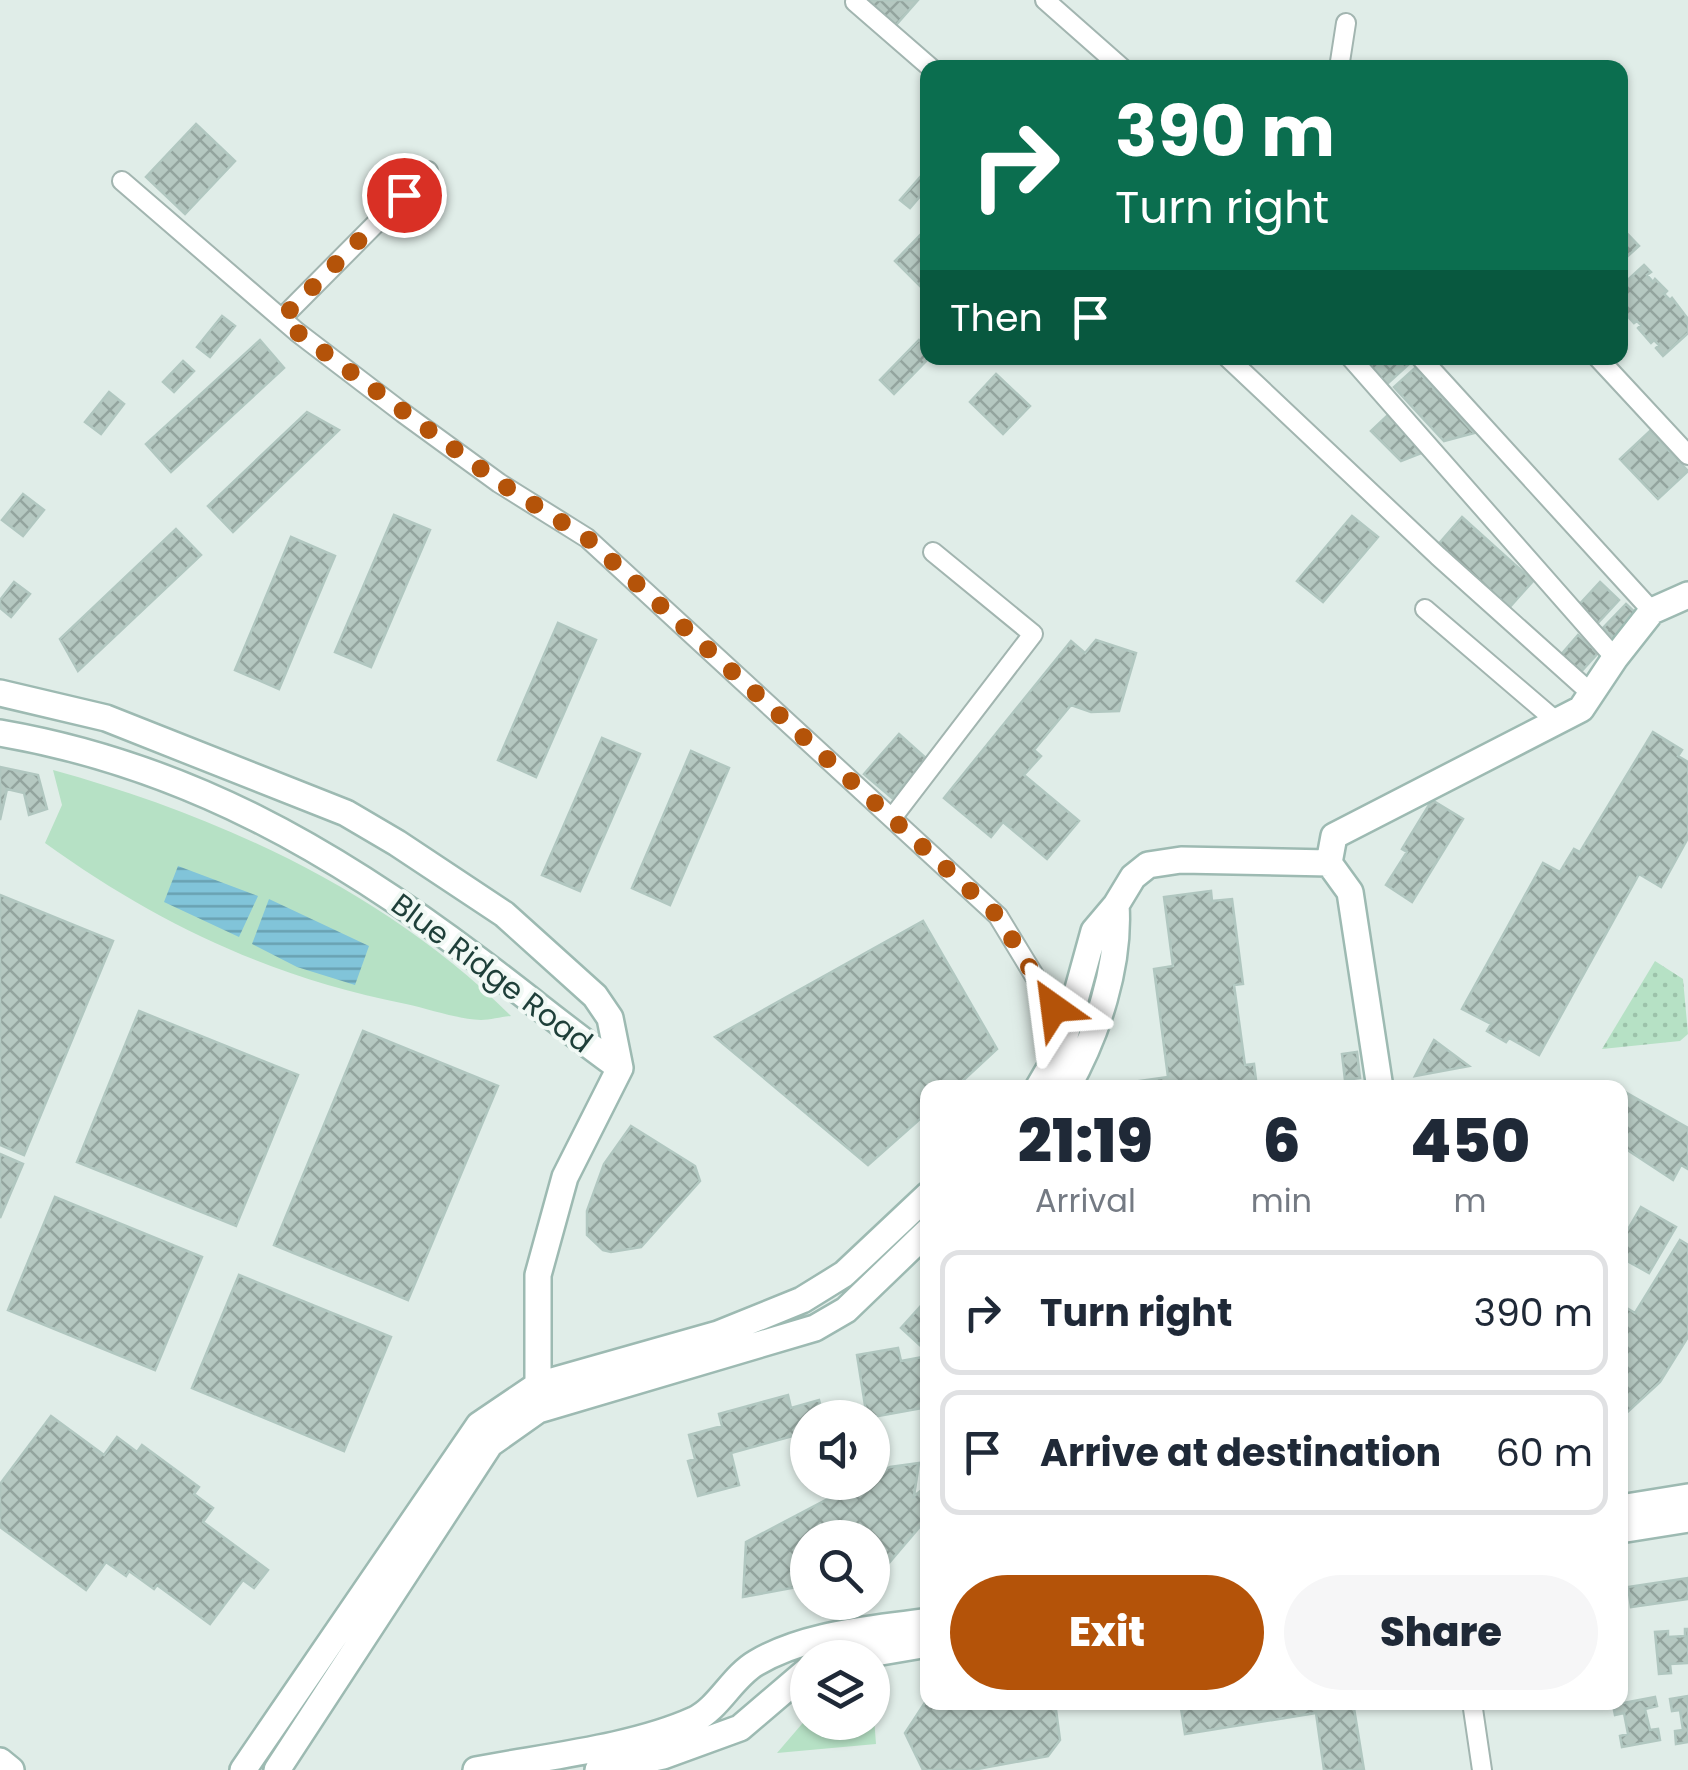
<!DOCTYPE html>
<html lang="en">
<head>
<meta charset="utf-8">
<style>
	:root { --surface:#fff; --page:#f6f6f7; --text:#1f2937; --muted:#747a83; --line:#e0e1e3; --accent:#b45309 }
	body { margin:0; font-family:Poppins,sans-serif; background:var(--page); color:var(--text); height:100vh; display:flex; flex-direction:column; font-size:38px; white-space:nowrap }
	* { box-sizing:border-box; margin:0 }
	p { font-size:32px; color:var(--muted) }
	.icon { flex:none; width:55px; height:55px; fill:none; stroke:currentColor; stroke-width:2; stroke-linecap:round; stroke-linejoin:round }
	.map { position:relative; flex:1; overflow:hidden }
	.sheet { position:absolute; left:920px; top:1080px; width:708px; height:630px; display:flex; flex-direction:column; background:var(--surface); border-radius:20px; box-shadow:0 2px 8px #0004 }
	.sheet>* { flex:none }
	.top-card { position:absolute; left:920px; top:60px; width:708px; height:305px; border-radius:20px; box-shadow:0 2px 8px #0004; background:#0b6e4f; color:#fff; overflow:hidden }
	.controls { position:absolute; left:790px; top:1400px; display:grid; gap:20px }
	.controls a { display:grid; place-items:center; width:100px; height:100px; border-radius:50%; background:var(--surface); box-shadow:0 2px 8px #0004; font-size:50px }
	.pin { position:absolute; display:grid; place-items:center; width:85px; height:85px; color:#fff; margin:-42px; border:5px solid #fff; border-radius:50%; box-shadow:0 2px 10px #0007 }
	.me { position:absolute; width:110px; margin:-55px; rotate:329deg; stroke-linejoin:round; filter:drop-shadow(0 0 8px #0008) }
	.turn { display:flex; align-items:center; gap:35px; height:210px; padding:0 30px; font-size:45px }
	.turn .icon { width:130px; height:130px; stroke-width:2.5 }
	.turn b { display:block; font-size:70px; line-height:85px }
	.then { display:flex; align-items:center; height:95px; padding:0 30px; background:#0003; gap:20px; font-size:38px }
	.eta { display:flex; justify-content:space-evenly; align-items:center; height:170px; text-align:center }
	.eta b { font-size:60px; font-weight:800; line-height:70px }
	.cta { display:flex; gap:20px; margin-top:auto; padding:20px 30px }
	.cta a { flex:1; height:115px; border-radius:60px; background:var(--accent); color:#fff; font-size:40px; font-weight:800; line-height:115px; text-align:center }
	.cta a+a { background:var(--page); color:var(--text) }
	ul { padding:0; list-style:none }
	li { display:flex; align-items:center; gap:30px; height:125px; margin:0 20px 15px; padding:0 10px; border:5px solid var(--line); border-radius:20px }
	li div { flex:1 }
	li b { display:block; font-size:38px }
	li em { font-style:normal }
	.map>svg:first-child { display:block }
</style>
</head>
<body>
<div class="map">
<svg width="1688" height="1770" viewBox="0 0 1688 1770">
	<defs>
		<pattern id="grass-dots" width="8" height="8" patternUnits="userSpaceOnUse" patternTransform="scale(2.5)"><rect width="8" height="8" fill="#b6e1c5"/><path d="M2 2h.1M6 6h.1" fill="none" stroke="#9cc2aa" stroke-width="1.8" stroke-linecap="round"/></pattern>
		<pattern id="water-rules" width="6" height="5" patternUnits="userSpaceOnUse" patternTransform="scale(2.5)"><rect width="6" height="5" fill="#81c4d9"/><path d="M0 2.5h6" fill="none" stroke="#69a1b1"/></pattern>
		<pattern id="building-cross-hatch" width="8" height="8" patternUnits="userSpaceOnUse" patternTransform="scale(2.5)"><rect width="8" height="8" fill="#b5c8c1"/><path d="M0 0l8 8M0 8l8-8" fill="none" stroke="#93a49e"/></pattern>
	</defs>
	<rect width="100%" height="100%" fill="#e0ede8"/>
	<path fill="url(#grass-dots)" d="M1655,961L1683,979L1688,1034L1680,1041L1602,1049Z"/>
	<path fill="#b6e1c5" d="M53,770C220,816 387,892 511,1016C501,1017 490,1020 481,1020C457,1019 429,1009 406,1004C270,977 156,923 45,843L62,805Z
		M873,1704L876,1744L777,1753L807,1718L808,1722H872Z"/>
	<path fill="url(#water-rules)" d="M178,866L258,896L239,937L164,902Z
		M269,899L369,946L355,985L297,967L252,944Z"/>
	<path fill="url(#building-cross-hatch)" stroke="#b1c7c0" stroke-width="2.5" d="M867,0H918L896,25Z
		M196,124L235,161L185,214L146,177Z
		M928,168V187L910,208L900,200Z
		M1620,226L1639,246L1620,263Z
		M927,228H928V294L895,261Z
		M1644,265L1651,272L1647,275L1653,282L1655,279L1667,291L1664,294L1670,300L1672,298L1688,319V333L1663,356L1656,348L1659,345L1654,340L1651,343L1638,328L1641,325L1637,321L1634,323L1620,308L1624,304L1620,300V287Z
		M222,316L235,326L210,357L197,347Z
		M260,340L284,368L171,472L146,444Z
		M919,340L928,347L929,358L894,394L880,380Z
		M1362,358H1402L1409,364L1387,384Z
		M183,361L194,371L174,392L163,382Z
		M1415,368L1474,433L1444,441L1394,387Z
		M996,374L1030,406L1003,434L970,402Z
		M109,392L124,404L101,434L85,422Z
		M307,412L339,430L233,532L208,506Z
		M1388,415L1424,452L1401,461L1371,431Z
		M1650,431L1688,471L1658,499L1620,459Z
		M23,494L44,510L23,536L2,520Z
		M394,515L430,530L371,667L335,652Z
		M1352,516L1378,537L1323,602L1297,581Z
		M1462,517L1533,581L1508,609L1437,546Z
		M176,529L201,555L78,671L60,639Z
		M291,537L335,556L279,689L235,670Z
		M14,582L30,594L11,617L0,608V600Z
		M1600,582L1619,600L1596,625L1577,607Z
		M1626,604L1640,617L1617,641L1603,628Z
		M558,623L596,640L536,777L498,760Z
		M1578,635L1598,653L1578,675L1558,658Z
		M1096,640L1136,653L1119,711L1091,712L1071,705L1034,750L1041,756L1024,775L1079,821L1047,859L1003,822L991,837L944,798L1071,641L1085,653Z
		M1653,732L1682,750L1678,756L1688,762V838L1661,887L1639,874L1539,1055L1509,1038L1506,1042L1487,1031L1491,1024L1462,1009L1543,863L1560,872L1574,849L1580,852Z
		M899,734L927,759L892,798L864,774Z
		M602,738L640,754L580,891L542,875Z
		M691,751L729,768L670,905L632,888Z
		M0,767L38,775L47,809L29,815L24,793L7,789L0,820Z
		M1432,800L1463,819L1412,902L1386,885L1407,852L1402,849Z
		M1211,891L1212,901L1232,899L1243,984L1234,985L1245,1065L1254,1064L1257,1088H1133L1132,1082L1168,1077L1154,969L1173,966L1164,897Z
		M0,895L113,941L24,1155L0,1145Z
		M923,921L997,1049L955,1088H928V1112L868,1165L715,1037Z
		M139,1011L298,1075L236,1226L77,1162Z
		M363,1031L498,1086L408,1300L274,1245Z
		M1434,1040L1469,1066L1415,1076Z
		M1357,1052L1360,1078L1345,1080L1342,1054Z
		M1620,1089L1688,1128V1169L1681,1165L1673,1180L1620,1145Z
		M631,1126L695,1166L700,1181L641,1247L611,1252L603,1250L587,1235V1211L604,1164Z
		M0,1154L23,1164L0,1218Z
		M55,1197L202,1257L155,1370L8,1310Z
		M1641,1207L1676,1227L1649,1273L1620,1257V1243Z
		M1680,1240L1688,1245V1337L1660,1382L1620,1419V1304L1635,1313Z
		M239,1275L391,1337L344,1451L192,1388Z
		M928,1298V1343L923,1348L901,1328Z
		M898,1348L901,1361L928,1356V1407L867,1418L857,1355Z
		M788,1395L791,1408L819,1400L824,1418H808V1461L800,1434L731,1453L739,1485L698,1496L688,1461L695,1459L689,1435L722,1426L719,1414Z
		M51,1416L104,1455L117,1437L137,1452L142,1445L199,1487L194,1494L213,1508L203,1522L268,1570L254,1588L243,1580L210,1624L157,1585L154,1589L129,1571L126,1576L106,1562L86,1590L0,1527V1484Z
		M919,1463L914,1496L928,1485V1522L923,1523L882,1571L872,1573V1538H808V1585L743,1597L746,1542L860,1482H872V1476L890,1467Z
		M1688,1578V1599L1631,1607L1628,1587Z
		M1685,1629H1688V1663L1670,1664L1671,1673L1659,1674L1655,1632L1668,1631V1637L1685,1636Z
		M1688,1696V1742L1676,1744L1675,1731L1683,1730L1680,1710L1672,1711L1670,1699Z
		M1655,1697L1657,1706L1645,1709L1650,1730L1658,1729L1660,1740L1622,1747L1620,1736L1628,1734L1624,1713L1615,1715L1613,1705Z
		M928,1698V1702H1055L1060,1740L1048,1756L972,1770H923L905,1733Z
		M1180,1702H1353L1364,1770H1324L1316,1713L1185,1734Z"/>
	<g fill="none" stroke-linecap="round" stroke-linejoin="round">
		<defs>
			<path id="street" d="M1045,0L1122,68
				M855,2L931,68
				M1339,68L1346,23
				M122,181L297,332L403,413L499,483L587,538L998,916L1054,1008L1083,1012
				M283,317L428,171
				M1228,358L1438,556L1593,695
				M1351,358L1615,658
				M1421,358L1652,611
				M1598,358L1688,455
				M1425,609L1556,721
				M892,818L1033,634L933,552
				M1472,1702L1482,1770"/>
			<path id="secondary" d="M0,693L106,718L346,813L397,843L504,914L595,996L610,1018L620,1068
				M0,733C185,765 333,850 481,962C528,997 572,1034 620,1068
				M1038,1088L1062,1047L1094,931L1116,905L1133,877L1148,865L1181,860L1329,863
				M1067,1088C1097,1035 1120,966 1116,905
				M1380,1088L1350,892L1329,863L1334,836L1581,709L1615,658L1652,611L1688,595
				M538,1400V1275L565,1177L620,1068
				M1620,1508L1688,1497
				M1620,1530L1688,1519
				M846,1658L928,1644
				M0,1761L11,1770
				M243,1770L479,1425L538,1385L718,1334L802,1300L844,1274L928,1195
				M277,1770L490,1444L538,1410L815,1328L846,1310L928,1231
				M476,1770C543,1757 632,1748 694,1720C719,1708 732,1677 756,1663C807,1633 870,1630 928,1621
				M598,1770L663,1756L740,1728L808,1670"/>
		</defs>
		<use href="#street" stroke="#a2b5b0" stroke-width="22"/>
		<use href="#secondary" stroke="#9dbab2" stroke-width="30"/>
		<use href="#street" stroke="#fff" stroke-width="18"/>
		<use href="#secondary" stroke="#fff" stroke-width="25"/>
	</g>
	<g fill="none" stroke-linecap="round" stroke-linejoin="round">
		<path stroke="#b45309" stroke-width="18" stroke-dasharray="0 32.4" d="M404,195L283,317L297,332L500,483L587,538L998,916L1054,1008"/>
	</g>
	<g text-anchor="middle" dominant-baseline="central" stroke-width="8" stroke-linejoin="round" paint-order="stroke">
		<g font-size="30" fill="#1e3f39" stroke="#f1f9f5">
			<text transform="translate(492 973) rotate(37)">Blue Ridge Road</text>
		</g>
	</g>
</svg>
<div class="controls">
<a><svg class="icon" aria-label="sound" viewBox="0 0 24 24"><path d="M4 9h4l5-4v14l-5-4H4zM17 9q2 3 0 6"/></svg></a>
<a><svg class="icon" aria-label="search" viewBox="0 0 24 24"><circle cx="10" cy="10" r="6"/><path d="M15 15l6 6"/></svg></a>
<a><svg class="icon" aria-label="layers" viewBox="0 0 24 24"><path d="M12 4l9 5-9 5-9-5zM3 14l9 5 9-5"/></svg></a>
</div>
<div class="pin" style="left:404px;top:195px;background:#d93025"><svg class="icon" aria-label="arrive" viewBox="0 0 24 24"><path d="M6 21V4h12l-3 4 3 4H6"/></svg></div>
<svg class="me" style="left:1054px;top:1008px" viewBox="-20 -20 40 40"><path d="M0-17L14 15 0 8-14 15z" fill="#b45309" stroke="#fff" stroke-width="4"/></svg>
<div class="top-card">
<div class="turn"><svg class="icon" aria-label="right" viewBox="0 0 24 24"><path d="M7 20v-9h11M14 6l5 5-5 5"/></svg><div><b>390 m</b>Turn right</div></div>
<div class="then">Then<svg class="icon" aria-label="arrive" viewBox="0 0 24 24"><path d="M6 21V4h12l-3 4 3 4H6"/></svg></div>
</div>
<section class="sheet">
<div class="eta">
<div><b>21:19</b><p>Arrival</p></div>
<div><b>6</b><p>min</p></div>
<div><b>450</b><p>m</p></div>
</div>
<ul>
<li><svg class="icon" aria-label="right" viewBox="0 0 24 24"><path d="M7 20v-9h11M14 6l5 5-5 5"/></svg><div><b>Turn right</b></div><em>390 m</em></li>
<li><svg class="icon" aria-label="arrive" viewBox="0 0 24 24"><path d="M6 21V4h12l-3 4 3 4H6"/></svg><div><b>Arrive at destination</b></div><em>60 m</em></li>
</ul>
<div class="cta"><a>Exit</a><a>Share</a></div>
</section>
</div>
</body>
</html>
